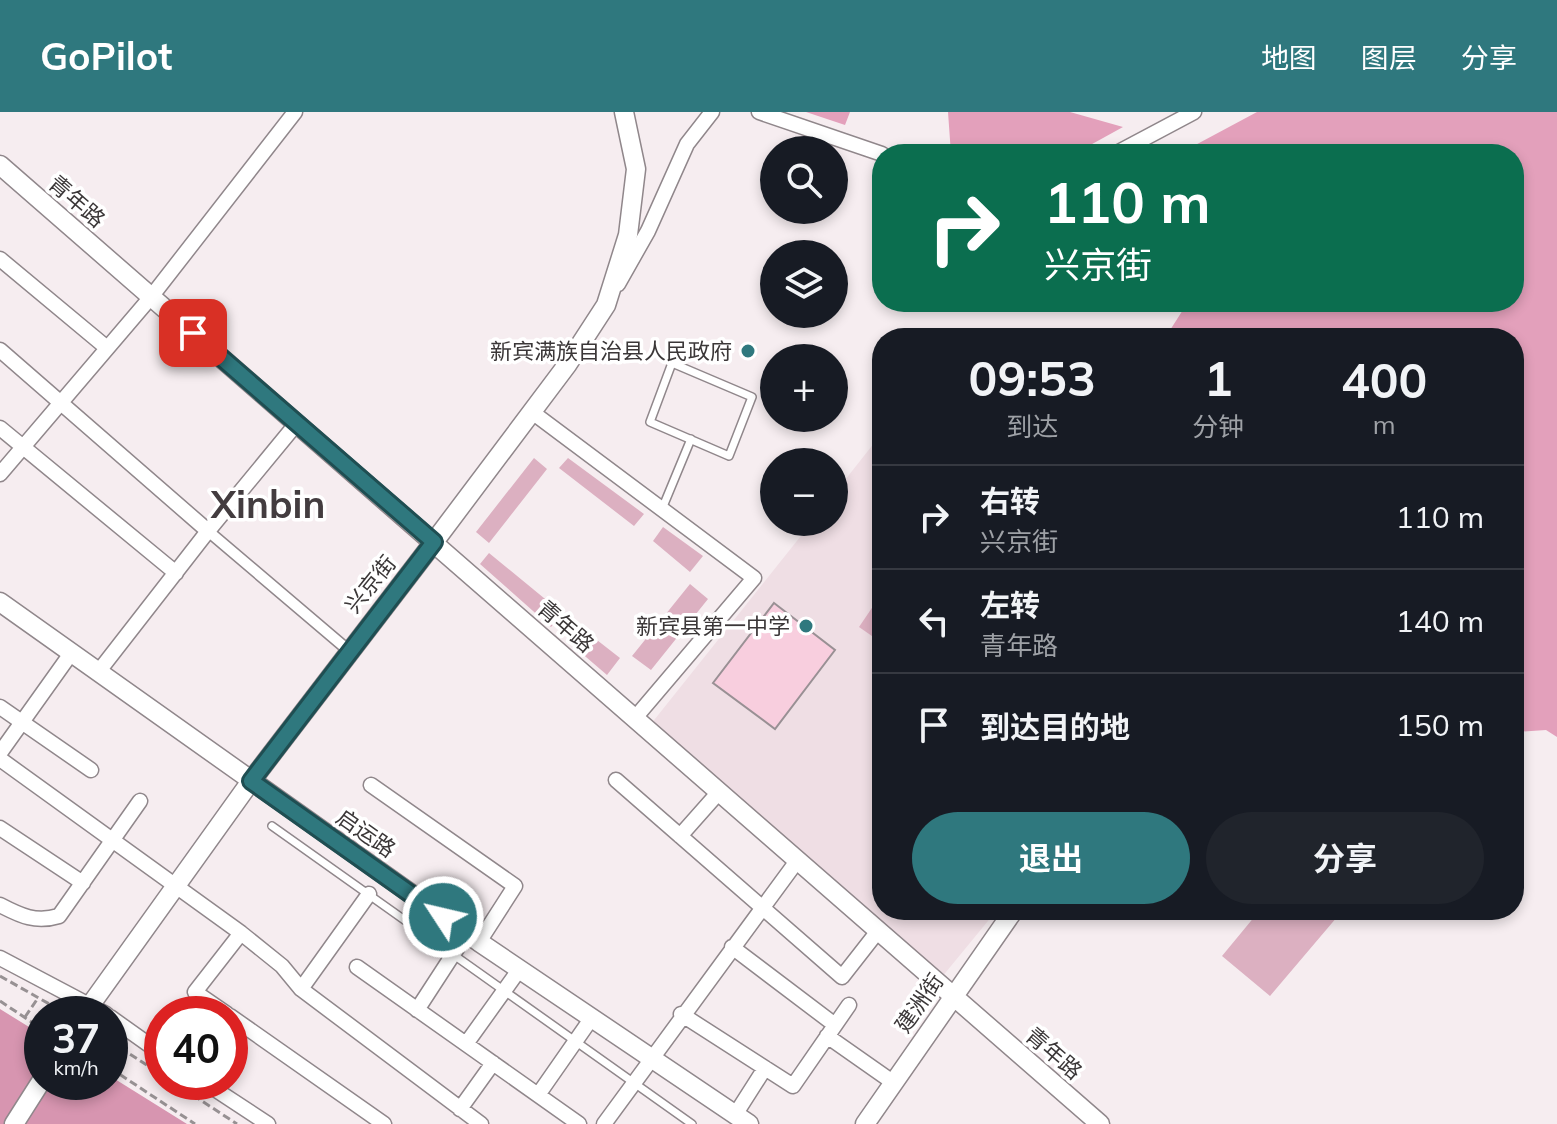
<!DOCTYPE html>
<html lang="zh">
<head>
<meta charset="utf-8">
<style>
	:root { --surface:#171b24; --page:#20242c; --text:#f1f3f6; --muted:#9ea1a6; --line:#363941; --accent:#2f787e }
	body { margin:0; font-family:Mulish,"Noto Sans SC",sans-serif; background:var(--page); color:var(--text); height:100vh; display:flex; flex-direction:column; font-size:30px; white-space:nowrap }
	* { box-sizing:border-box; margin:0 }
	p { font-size:26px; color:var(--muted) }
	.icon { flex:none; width:44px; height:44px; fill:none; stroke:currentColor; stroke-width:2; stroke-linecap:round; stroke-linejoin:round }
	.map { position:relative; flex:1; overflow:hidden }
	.side { position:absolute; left:872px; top:216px; width:652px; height:592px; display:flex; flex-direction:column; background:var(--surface); border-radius:32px; box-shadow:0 4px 12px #0003 }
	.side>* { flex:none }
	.hud { position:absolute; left:872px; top:32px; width:652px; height:168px; border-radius:32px; box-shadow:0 4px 12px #0003; background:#0b6e4f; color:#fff; overflow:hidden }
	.fabs { position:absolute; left:760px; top:24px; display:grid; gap:16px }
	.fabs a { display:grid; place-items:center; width:88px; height:88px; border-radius:50%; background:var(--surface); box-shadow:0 4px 12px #0003; font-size:40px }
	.speed { position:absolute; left:24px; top:884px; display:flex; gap:16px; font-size:40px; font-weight:700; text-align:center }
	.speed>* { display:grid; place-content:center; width:104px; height:104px; border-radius:50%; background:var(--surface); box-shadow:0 4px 12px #0003; line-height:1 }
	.speed small { font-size:20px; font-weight:400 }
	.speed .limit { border:12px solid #d22; background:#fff; color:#111 }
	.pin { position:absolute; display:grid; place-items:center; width:68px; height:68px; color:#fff; margin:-34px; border-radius:16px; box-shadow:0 4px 12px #0006 }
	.me { position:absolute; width:88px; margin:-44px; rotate:305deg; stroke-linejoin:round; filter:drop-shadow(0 0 6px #0008) }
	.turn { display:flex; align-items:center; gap:28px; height:168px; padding:0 40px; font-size:36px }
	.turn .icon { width:104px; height:104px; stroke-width:2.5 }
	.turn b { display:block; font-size:56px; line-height:68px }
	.eta { display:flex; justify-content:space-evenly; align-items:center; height:136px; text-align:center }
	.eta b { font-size:48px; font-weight:700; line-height:56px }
	.cta { display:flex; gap:16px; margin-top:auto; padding:16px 40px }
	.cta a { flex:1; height:92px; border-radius:48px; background:var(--accent); color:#fff; font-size:32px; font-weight:700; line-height:92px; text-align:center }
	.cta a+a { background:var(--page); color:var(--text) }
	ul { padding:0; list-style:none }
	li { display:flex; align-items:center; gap:24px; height:104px; padding:0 40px; border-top:2px solid var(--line) }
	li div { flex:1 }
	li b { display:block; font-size:30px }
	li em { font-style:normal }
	header { display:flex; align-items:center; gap:48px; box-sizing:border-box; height:112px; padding:0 40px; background:var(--accent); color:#fff }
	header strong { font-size:38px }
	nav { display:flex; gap:44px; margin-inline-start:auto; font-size:28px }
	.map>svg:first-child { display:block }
</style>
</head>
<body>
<header>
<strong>GoPilot</strong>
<nav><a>地图</a><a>图层</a><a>分享</a></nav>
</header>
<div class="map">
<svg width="1557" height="1012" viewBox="0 0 1557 1012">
	<rect width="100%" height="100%" fill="#f6edf0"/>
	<path fill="#efdee4" d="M882,321V798H997L937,871L647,617L812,410H834V382Z"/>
	<path fill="#dcb0c1" d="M534,346L547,357L489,431L476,420Z
		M568,346L644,402L634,414L559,356Z
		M663,415L703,444L690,460L653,429Z
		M489,441L567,505L561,512L556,509L551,515L480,452Z
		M690,472L708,487L651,558L632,544Z
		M882,481V531L859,515Z
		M579,514L620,546L607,563L572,533L577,526L573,521Z
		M1260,798H1343L1270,884L1222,844Z"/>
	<path fill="#e3a0bb" d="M806,0H850L845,13Z
		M948,0H1070L1123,15L1074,42H951Z
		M1257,0H1557V625L1546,618L1514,620V226H1165L1188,190H1514V42H1188L1186,38Z"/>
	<path fill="#d795b0" d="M0,897L42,923V970H110V964L187,1012H0Z"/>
	<path fill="#f8cede" stroke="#999094" stroke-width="2" d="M774,491L835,538L775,617L713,571Z"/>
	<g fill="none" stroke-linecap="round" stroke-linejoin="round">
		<defs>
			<path id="service" d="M672,251L752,285L729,344L650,310Z
				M662,397L691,327
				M272,714L692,1012"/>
			<path id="pedestrian" d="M208,419L348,538"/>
			<path id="minor" d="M759,0L882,42
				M1115,42L1194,0
				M0,147L107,236
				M618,172L648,119L687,32L712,0
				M0,238L208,419
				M532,300L754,466L635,606
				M0,316L176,461
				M0,362L151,185L295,0
				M99,559L208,419L297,311
				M0,595L91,658
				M0,641L72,540
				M0,647L241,821L282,854L301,877L481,1012
				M616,668L842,865L878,819
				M371,673L515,774L479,830
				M0,716L83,771
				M680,724L719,680
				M0,793C21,804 36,811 59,804L140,689
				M732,835L835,913
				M0,846L106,902
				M357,855L579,1012
				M301,877L369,782
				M417,898L467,821
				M227,902L195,880L241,821
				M681,902L793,974L849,893
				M230,904L384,1012
				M110,905L162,942
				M827,924L894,971
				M466,932L519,858
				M204,970L268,1012
				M538,983L591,907
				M460,997L493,951
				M735,1003L765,956
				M604,1012L797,749"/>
			<path id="tertiary" d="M0,53L1100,1012
				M0,490L479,830L749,1012
				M84,902L251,669L434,430L567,253L606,193L628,123L636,57L624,0
				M14,1012L42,968
				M865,1012L1014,798"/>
		</defs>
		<use href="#service" stroke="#90878b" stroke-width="10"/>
		<use href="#pedestrian" stroke="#90878b" stroke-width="13"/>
		<use href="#minor" stroke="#90878b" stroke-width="17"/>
		<use href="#tertiary" stroke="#90878b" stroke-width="21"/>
		<path stroke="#979193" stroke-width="3" stroke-dasharray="8 4" stroke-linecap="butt" d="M0,864L67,902
			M0,889L42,917
			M25,905L38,886
			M110,929L162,963
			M110,948L119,935
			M110,956L195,1012
			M173,970L237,1012"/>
		<use href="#service" stroke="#fff" stroke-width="7"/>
		<use href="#pedestrian" stroke="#fff" stroke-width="10"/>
		<use href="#minor" stroke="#fff" stroke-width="14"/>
		<use href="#tertiary" stroke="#fff" stroke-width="18"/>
	</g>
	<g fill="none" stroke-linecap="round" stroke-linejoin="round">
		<defs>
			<path id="route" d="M193,221L434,430L251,669L443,805"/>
		</defs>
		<use href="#route" stroke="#1f4e52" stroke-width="20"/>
		<use href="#route" stroke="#2f787e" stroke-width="14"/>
	</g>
	<g fill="#2f787e" stroke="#fff" stroke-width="3">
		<circle cx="748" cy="239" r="8"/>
		<circle cx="806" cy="514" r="8"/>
	</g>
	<g text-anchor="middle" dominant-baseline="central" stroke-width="7" stroke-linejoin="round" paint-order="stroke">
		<g font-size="22" fill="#3b3738" stroke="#fff">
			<text transform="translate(77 89) rotate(41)">青年路</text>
			<text transform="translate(370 472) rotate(-51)">兴京街</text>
			<text transform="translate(566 514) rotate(41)">青年路</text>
			<text transform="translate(366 721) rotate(35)">启运路</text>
			<text transform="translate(919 891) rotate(-55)">建洲街</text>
			<text transform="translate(1054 941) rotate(41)">青年路</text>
		</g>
		<g font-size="22" fill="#3b3738" stroke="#fff" text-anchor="end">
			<text x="732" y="239">新宾满族自治县人民政府</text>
			<text x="790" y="514">新宾县第一中学</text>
		</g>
		<g font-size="38" font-weight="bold" fill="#433c3f" stroke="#fff">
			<text x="268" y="392">Xinbin</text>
		</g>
	</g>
</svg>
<div class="fabs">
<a><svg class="icon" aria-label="search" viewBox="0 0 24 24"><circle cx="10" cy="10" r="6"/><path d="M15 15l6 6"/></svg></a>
<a><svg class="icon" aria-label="layers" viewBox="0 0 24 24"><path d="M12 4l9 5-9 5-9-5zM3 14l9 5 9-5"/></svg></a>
<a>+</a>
<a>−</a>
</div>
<div class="speed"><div>37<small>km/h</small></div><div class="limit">40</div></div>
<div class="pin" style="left:193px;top:221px;background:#d93025"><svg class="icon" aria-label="arrive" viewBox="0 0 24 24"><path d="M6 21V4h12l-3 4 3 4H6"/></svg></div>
<svg class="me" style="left:443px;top:805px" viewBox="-20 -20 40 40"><circle r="17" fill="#2f787e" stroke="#fff" stroke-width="3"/><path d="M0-11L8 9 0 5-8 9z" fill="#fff"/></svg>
<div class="hud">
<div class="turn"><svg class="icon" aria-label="right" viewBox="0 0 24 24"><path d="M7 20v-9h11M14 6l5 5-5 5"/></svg><div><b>110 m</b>兴京街</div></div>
</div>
<section class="side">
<div class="eta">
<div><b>09:53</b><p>到达</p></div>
<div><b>1</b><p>分钟</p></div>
<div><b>400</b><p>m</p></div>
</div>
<ul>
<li><svg class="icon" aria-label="right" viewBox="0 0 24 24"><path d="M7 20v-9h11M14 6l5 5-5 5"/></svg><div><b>右转</b><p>兴京街</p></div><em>110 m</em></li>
<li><svg class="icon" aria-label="left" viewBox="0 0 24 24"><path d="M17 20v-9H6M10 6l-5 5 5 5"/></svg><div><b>左转</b><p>青年路</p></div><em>140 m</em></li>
<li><svg class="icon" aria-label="arrive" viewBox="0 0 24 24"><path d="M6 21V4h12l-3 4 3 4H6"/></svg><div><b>到达目的地</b></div><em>150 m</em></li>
</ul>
<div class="cta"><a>退出</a><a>分享</a></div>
</section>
</div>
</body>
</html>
